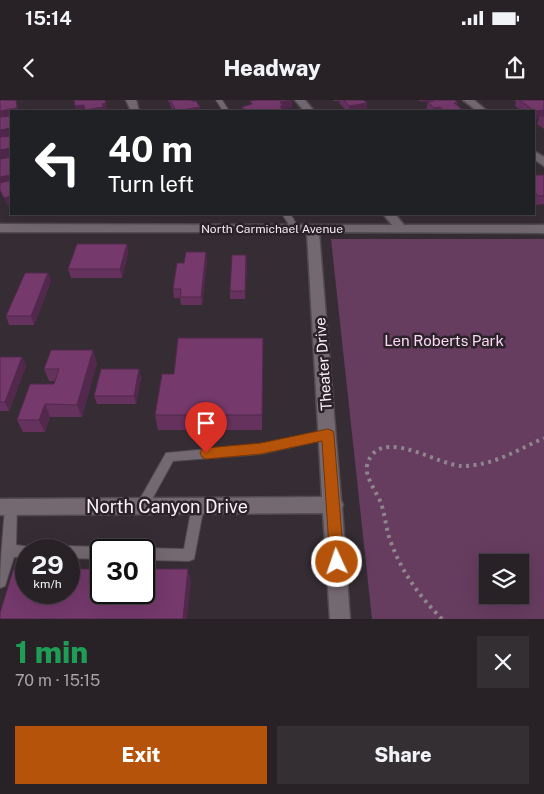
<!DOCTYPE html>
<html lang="en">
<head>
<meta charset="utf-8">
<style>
	:root { --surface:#282227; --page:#342f33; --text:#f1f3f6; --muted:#a5a4a7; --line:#443f44; --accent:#b45309 }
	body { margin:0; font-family:"Public Sans",sans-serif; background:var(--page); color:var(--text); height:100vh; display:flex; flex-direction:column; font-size:19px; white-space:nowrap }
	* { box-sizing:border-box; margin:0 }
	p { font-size:16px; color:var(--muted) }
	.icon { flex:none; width:28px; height:28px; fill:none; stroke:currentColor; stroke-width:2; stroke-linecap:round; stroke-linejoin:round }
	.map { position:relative; height:519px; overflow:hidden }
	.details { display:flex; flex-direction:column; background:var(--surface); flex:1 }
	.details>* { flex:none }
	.top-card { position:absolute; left:10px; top:10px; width:525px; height:105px; border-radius:0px; box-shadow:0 5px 20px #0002,0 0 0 1px var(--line); background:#202124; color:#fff; overflow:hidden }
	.fabs { position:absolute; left:479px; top:454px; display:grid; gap:10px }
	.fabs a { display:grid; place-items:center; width:50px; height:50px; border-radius:0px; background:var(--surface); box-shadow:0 5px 20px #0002,0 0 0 1px var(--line); font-size:25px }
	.speed { position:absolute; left:15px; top:439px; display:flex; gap:10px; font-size:25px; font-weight:700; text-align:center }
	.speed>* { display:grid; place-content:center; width:65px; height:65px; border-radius:50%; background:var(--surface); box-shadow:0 5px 20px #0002,0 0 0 1px var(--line); line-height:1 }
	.speed small { font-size:12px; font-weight:400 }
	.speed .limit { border:2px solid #111; border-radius:8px; background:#fff; color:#111 }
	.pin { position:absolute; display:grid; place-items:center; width:42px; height:42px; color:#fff; margin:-51px -21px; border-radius:50% 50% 50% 0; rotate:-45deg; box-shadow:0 0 5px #0007 }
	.pin .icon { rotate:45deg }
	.me { position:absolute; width:55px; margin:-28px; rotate:357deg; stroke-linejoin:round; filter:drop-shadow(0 0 4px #0008) }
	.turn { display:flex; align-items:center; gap:18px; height:105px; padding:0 15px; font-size:22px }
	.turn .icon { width:65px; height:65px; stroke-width:2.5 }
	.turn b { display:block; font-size:35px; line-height:42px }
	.round { display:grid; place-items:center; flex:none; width:52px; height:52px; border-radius:0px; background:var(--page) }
	.head { display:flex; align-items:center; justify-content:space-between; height:85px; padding:0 15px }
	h1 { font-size:30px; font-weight:800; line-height:38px; color:#1e9e55 }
	.action { display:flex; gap:10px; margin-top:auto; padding:10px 15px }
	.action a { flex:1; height:58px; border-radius:0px; background:var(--accent); color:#fff; font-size:20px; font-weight:800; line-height:58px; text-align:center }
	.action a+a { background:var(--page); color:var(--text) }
	.status { display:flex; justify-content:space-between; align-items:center; height:35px; padding:0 25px; background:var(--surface); direction:ltr }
	.status svg { height:14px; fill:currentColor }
	header { display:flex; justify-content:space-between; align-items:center; height:65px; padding:0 15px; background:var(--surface); font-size:22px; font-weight:800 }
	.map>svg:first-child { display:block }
</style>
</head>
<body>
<div class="status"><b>15:14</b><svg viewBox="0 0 49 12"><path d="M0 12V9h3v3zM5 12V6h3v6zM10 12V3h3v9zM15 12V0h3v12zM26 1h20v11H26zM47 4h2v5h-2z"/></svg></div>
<header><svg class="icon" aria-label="back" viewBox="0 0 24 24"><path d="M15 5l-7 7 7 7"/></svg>Headway<svg class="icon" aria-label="share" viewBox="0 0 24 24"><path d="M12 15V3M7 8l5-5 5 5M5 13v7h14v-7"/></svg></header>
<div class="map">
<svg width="544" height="519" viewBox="0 0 544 519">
	<rect width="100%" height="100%" fill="#362d34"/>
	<path fill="#663c5f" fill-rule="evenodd" d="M331,139H544V519H372ZM488,462H520V495H488Z"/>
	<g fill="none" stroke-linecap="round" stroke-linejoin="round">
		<defs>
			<path id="lane" d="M216,0H222L229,11H223Z
				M282,114H290L300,129L299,131H293Z
				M328,330L332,332L334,335L332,338L261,354L173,361L146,410L142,411L138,410L136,406L166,353L261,344Z
				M11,401L15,403L17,407L16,445L31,447L32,450H26V457H14L5,486L0,488C0,461 3,434 5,407L7,403Z
				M198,401L202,402L204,406L194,459L189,461L144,460V450H139L144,448L184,449L192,406L194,402Z
				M69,446L101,447L106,450H101V459L69,458V450H63L64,448Z"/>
			<path id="street" d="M126,0H136L139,11H131Z
				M295,0H305L314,11H304Z
				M463,0H474L487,11H477Z
				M534,51L544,57V66L534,59Z
				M383,114H395L404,125H544V133L319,132L341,400L343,405L342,408L350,519H330L323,413L0,415V399L322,397L307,132H0V124L392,125Z"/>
		</defs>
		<use href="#lane" stroke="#514a50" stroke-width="2"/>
		<use href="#street" stroke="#514a50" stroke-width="3"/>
		<path stroke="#8e868c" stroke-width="4" stroke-dasharray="3 4.5" stroke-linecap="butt" d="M442,519C419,496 401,471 390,440C386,428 385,415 381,403C377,393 369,383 367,372C366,365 368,360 372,355C390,332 439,365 462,366C493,366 517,350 544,338"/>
		<use href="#lane" fill="#746971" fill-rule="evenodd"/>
		<use href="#street" fill="#746971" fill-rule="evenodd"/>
	</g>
	<path fill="#65315d" d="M168,0H191L200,7V11H173L171,7L170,3H169Z
		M333,0H363L367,3L366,11H347L339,3L340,1H334Z
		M418,0H455L457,6L462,9L461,11H428L426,10L428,2H430L431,1L422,2Z
		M514,0H544V29L537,24L539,18L534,19V11H522L515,6L516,1Z
		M534,75H544V104L535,105L534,103Z
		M127,144L128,153L122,178H71L68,169Z
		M207,160L202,205H181L180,198H174L173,189L184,163Z
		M247,164L245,199H230V191Z
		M48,173L51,181L34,225H9L6,216Z
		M263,253L262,330H158L155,315L174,274Z
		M0,257H22L26,266L9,311H0Z
		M97,263L82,317H50L45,332H23L17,320L54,284L55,281H49L44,269Z
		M139,269L141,278L136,304H97L94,296Z"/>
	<path fill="#52284c" d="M0,0H16L19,11H11V17L0,19Z
		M292,0V8L283,9V11H280V2Z
		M422,0H431V1L422,2Z
		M106,3L108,11H76L75,6Z
		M367,3L366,11H349V6Z
		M454,3H458L456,10L462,9L461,11H449Z
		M200,7V11H176Z
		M440,7L439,11H434V8Z
		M544,10V17L540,16L539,18L534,19L535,11Z
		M11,28V37L0,38V30Z
		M11,48V57L0,58V50Z
		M11,75V84L0,86V77Z
		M11,96V105L7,106L4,98Z
		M127,144L128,153L122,178L120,169Z
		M206,152L207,160L202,205L201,197Z
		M246,155L247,164L245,199V191Z
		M48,173L51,181L34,225L31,216Z
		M93,250L97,263L82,317L77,305Z
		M22,257L26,266L9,311L5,302Z
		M139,269L141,278L136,304L134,296Z
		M45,304L50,317L45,332L39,320Z
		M188,469L191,482L187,519H183Z"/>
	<path fill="#75396c" stroke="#52284c" d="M0,0H16L17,8L0,11Z
		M74,0H105L106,3L102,4L103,7L85,10L84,5L75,6Z
		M170,0H191L192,1H196L200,7L176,11Z
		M255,0H292L280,2L283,6H280L283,11H245L242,7L252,4L250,1Z
		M344,0H363L367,3L349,6Z
		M433,0H455L458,3H454L462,9L445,11L440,7L434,8L428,2L434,1Z
		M519,0H544V10L535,11Z
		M387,9L389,11H373Z
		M11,16V28L0,30V17Z
		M11,36V48L0,50V37Z
		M11,57V75L0,77V59Z
		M534,75H544V96H538L535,92H534Z
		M11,80V96L4,98L0,90V83Z
		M77,144H127L120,169H68Z
		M186,152H206L201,197H180L181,189H173L177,163H184Z
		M232,155H246L245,191H230Z
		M25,173H48L31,216H6Z
		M178,238H263L262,315H155L162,274H174Z
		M51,250H93L77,305L45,304L39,320H17L30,284H54L59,269H44Z
		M0,257H22L5,302H0Z
		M101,269H139L134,296H94Z
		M69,469H101V492H144V469H188L183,519H0V513L13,470H26V492H69Z"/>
	<path fill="#b45309" stroke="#753606" d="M328,329L333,331L334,335L344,462L342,467L337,469L332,467L330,462L322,341L261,354L206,359L202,357L200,353L202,349L206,348L261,343Z"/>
	<g text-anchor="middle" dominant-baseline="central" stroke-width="5" stroke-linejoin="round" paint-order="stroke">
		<g font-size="12" fill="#f7f1f6" stroke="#2c232a">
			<text x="272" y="129">North Carmichael Avenue</text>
		</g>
		<g font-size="15" fill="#fbd7f4" stroke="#2c232a">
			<text x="444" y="240">Len Roberts Park</text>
		</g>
		<g font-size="15" fill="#f7f1f6" stroke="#2c232a">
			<text transform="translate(323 264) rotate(-94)">Theater Drive</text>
		</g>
		<g font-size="18" fill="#f7f1f6" stroke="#2c232a">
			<text x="167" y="406">North Canyon Drive</text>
		</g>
	</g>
</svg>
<div class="fabs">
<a><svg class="icon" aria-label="layers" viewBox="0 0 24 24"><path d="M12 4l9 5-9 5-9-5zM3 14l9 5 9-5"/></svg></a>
</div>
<div class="speed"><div>29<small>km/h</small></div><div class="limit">30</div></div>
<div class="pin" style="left:206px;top:353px;background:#d93025"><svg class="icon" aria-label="arrive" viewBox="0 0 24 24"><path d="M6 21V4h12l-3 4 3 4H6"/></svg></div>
<svg class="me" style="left:337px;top:462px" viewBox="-20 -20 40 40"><circle r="17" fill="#b45309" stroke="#fff" stroke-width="3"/><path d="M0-11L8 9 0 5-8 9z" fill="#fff"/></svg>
<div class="top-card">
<div class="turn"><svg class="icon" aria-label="left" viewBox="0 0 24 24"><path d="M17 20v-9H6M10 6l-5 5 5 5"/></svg><div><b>40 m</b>Turn left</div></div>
</div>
</div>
<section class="details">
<div class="head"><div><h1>1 min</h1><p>70 m · 15:15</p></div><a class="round"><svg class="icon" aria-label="close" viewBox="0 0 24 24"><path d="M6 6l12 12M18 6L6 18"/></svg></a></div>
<div class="action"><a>Exit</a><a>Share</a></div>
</section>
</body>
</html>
